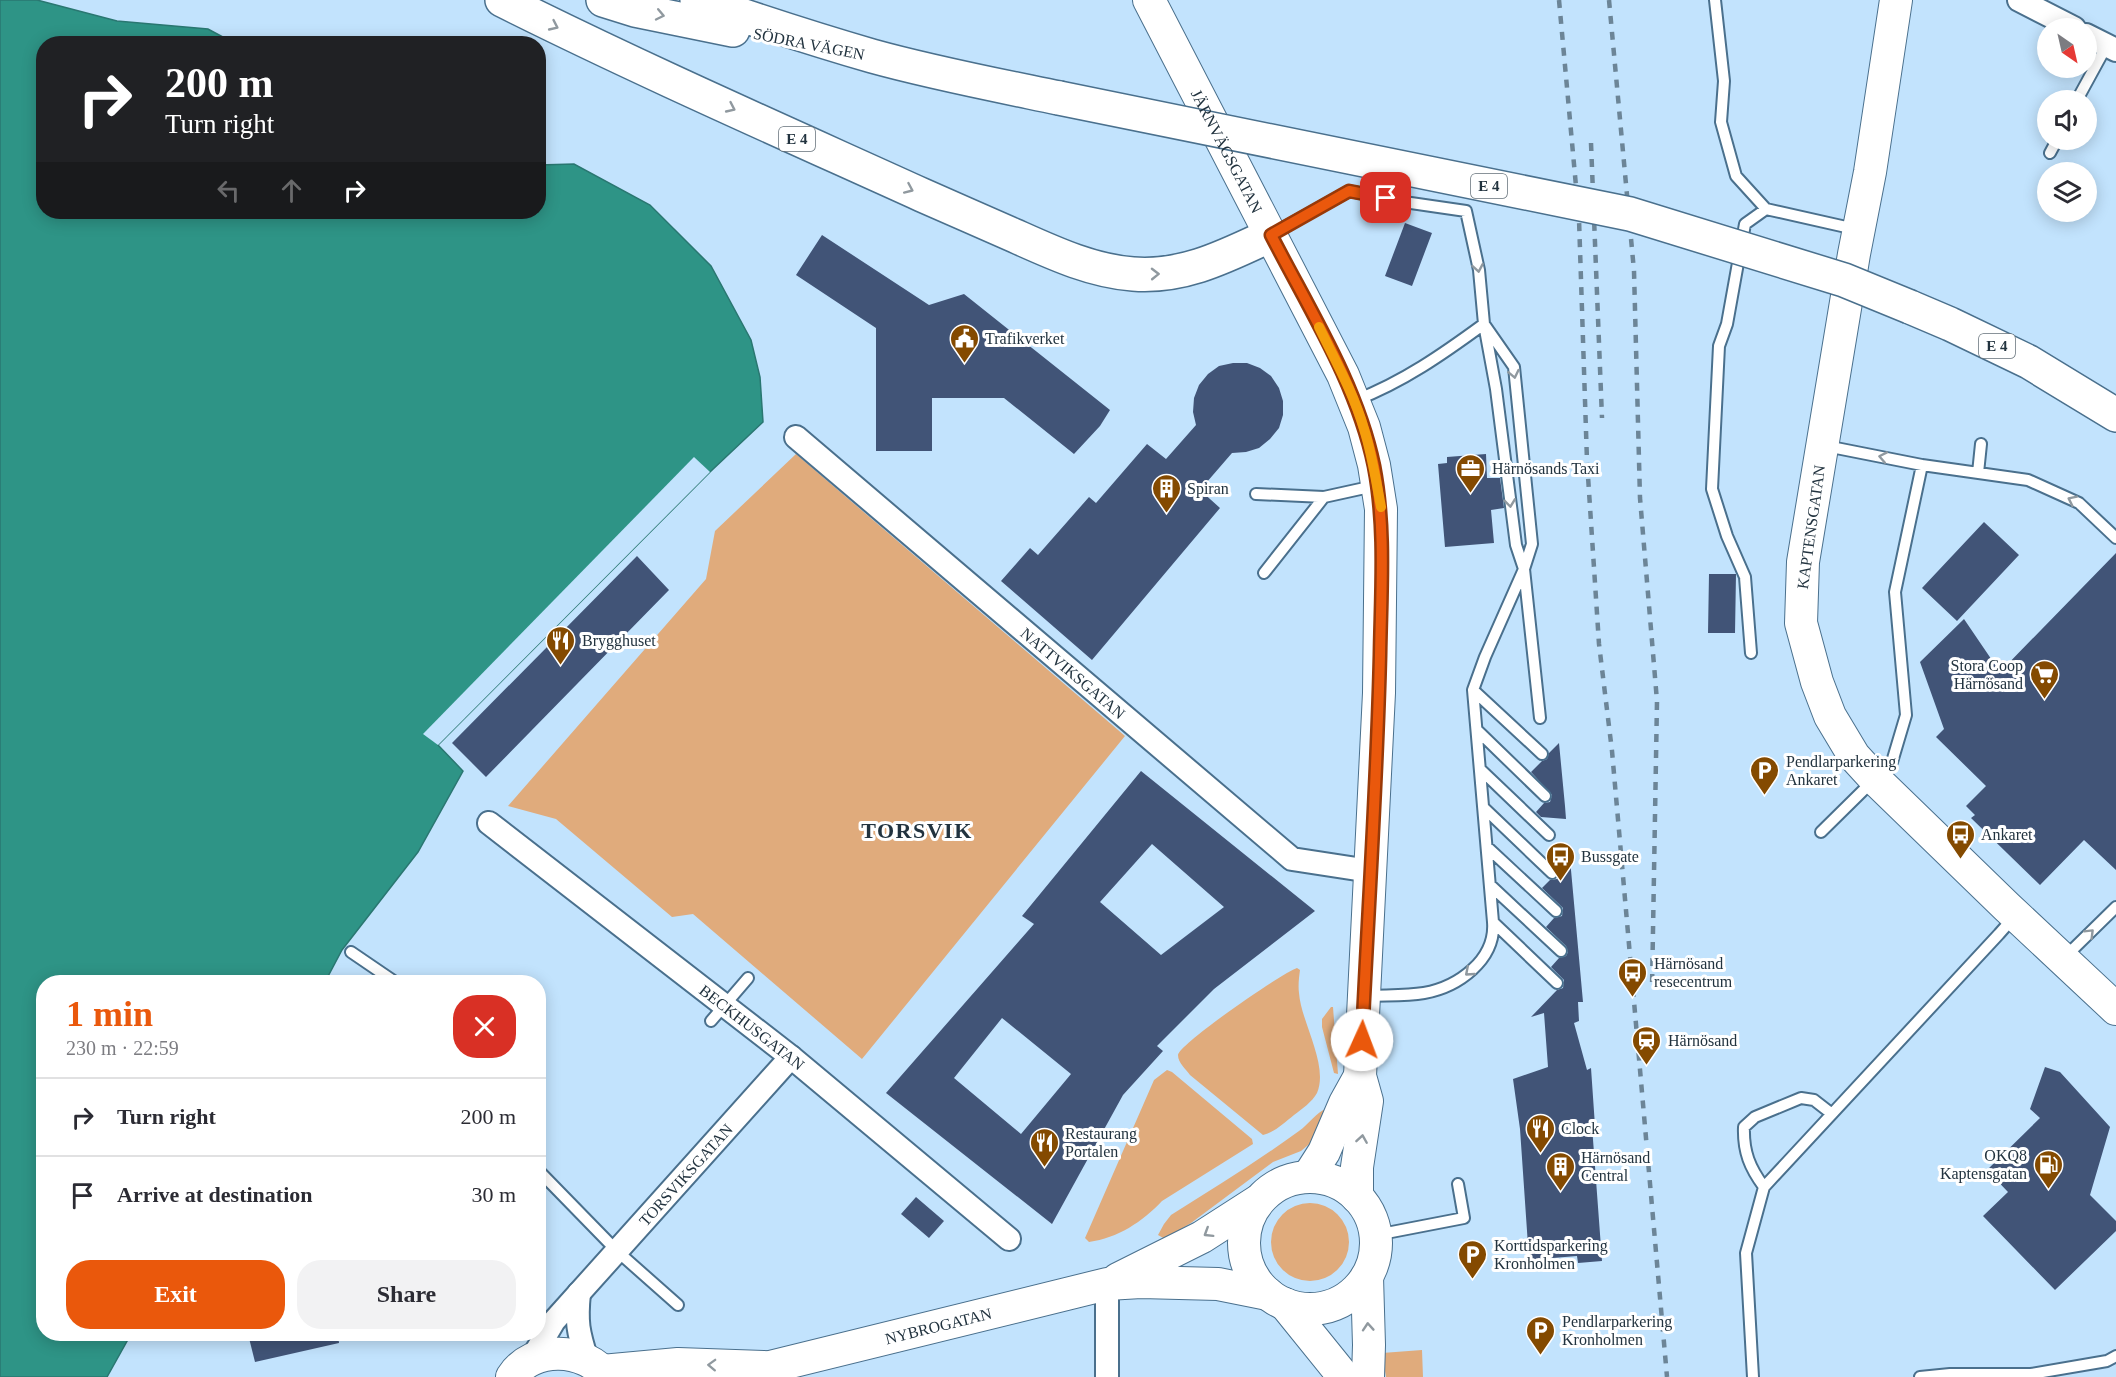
<!DOCTYPE html>
<html lang="en">
<head>
<meta charset="utf-8">
<style>
	:root { --surface:#fff; --page:#f2f2f3; --text:#2b2b33; --muted:#7c7c81; --line:#e1e1e2; --accent:#ea580c }
	body { margin:0; font-family:"Times New Roman",serif; background:var(--page); color:var(--text); height:100vh; display:flex; flex-direction:column; font-size:22px; white-space:nowrap }
	* { box-sizing:border-box; margin:0 }
	p { font-size:20px; color:var(--muted) }
	.icon { flex:none; width:33px; height:33px; fill:none; stroke:currentColor; stroke-width:2; stroke-linecap:round; stroke-linejoin:round }
	.map { position:relative; flex:1; overflow:hidden }
	.details { position:absolute; left:36px; top:975px; width:510px; height:366px; display:flex; flex-direction:column; background:var(--surface); border-radius:24px; box-shadow:0 3px 15px #0003 }
	.details>* { flex:none }
	.hud { position:absolute; left:36px; top:36px; width:510px; height:183px; border-radius:24px; box-shadow:0 3px 15px #0003; background:#202124; color:#fff; overflow:hidden }
	.needle { width:39px; rotate:146deg }
	.tools { position:absolute; left:2037px; top:18px; display:grid; gap:12px }
	.tools a { display:grid; place-items:center; width:60px; height:60px; border-radius:50%; background:var(--surface); box-shadow:0 3px 15px #0003; font-size:30px }
	.pin { position:absolute; display:grid; place-items:center; width:51px; height:51px; color:#fff; margin:-26px; border-radius:12px; box-shadow:0 3px 9px #0006 }
	.me { position:absolute; width:66px; margin:-33px; rotate:2deg; stroke-linejoin:round; filter:drop-shadow(0 0 4px #0008) }
	.turn { display:flex; align-items:center; gap:21px; height:126px; padding:0 30px; font-size:27px }
	.turn .icon { width:78px; height:78px; stroke-width:2.5 }
	.turn b { display:block; font-size:42px; line-height:51px }
	.lanes { display:flex; align-items:center; height:57px; padding:0 30px; background:#0003; justify-content:center; gap:30px; direction:ltr }
	.lanes .off { opacity:.35 }
	.round { display:grid; place-items:center; flex:none; width:63px; height:63px; border-radius:24px; background:var(--page) }
	.overview { display:flex; align-items:center; justify-content:space-between; height:102px; padding:0 30px }
	h1 { font-size:36px; font-weight:800; line-height:45px; color:var(--accent) }
	.cta { display:flex; gap:12px; margin-top:auto; padding:12px 30px }
	.cta a { flex:1; height:69px; border-radius:24px; background:var(--accent); color:#fff; font-size:24px; font-weight:800; line-height:69px; text-align:center }
	.cta a+a { background:var(--page); color:var(--text) }
	ul { padding:0; list-style:none }
	li { display:flex; align-items:center; gap:18px; height:78px; padding:0 30px; border-top:2px solid var(--line) }
	li div { flex:1 }
	li b { display:block; font-size:22px }
	li em { font-style:normal }
	.map>svg:first-child { display:block }
</style>
</head>
<body>
<div class="map">
<svg width="2116" height="1377" viewBox="0 0 2116 1377">
	<rect width="100%" height="100%" fill="#c2e3fd"/>
	<path fill="#e0ab7c" d="M796,454L1125,736L862,1059L693,914L672,917L556,819L508,806L706,579L715,531Z
		M1297,968L1300,970C1299,977 1298,986 1299,993C1301,1022 1329,1065 1317,1093C1312,1102 1302,1109 1294,1115C1284,1123 1275,1132 1263,1135L1190,1075C1186,1069 1178,1063 1178,1055C1179,1044 1283,972 1297,968Z
		M1331,1007H1333L1338,1074L1334,1073L1322,1027V1019Z
		M1167,1070L1172,1072L1252,1139L1253,1144L1162,1201C1142,1222 1118,1238 1089,1242L1085,1238L1089,1229L1154,1080Z
		M1328,1108L1314,1140L1301,1151L1273,1162L1191,1223L1165,1239L1158,1235L1164,1224L1171,1215C1214,1188 1258,1161 1299,1131C1309,1124 1316,1112 1328,1108Z
		M1271 1242a39 39 0 1 1 78 0a39 39 0 1 1-78 0Z
		M1422,1350L1423,1377H1386L1382,1353Z"/>
	<path fill="#2e9486" stroke="#2a7771" stroke-width="1.5" d="M0,0H37L117,21L208,29L234,43L44,44V212H538L539,165L574,164L650,205L711,266L751,340L760,377L763,422L710,472L438,745L463,771L418,852L342,950L325,982H44V1334H131L107,1377H0Z"/>
	<path fill="#c2e3fd" d="M694,457L710,472L438,745L423,734Z"/>
	<path fill="#415477" fill-rule="evenodd" d="M1405,223L1432,233L1412,286L1385,276Z
		M822,235L929,305L964,294L1110,410L1100,426L1074,454L1004,398H932V451H876V328L796,275Z
		M1233,363H1247L1260,368L1271,376L1279,388L1283,401V415L1279,428L1270,439L1259,448L1246,452L1232,453L1200,490L1220,508L1092,660L1001,581L1030,548L1038,555L1089,497L1096,503L1147,444L1166,459L1196,425L1193,412L1194,398L1199,385L1208,374L1219,366Z
		M1486,454L1487,478H1500L1504,508L1491,510L1494,543L1445,547L1438,464L1447,463V457Z
		M1984,522L2019,555L1957,621L1922,588Z
		M2116,553V870L2084,840L2040,885L1971,818L1975,815L1966,806L1986,786L1936,737L1944,729L1920,662L1964,619L2000,672Z
		M637,556L669,590L486,777L452,743Z
		M1709,574H1736L1735,633H1708Z
		M1559,743L1565,806L1566,819L1541,817L1536,812L1544,803L1550,802L1552,795L1531,772L1542,761L1547,759L1549,753Z
		M1141,771L1315,911L1214,989L1157,1046L1163,1051L1123,1095L1052,1224L886,1093L1034,924L1022,916ZM1152,844L1224,907L1161,955L1100,902ZM1002,1018L1071,1074L1021,1134L954,1078Z
		M1570,859L1583,1002H1578L1579,1021L1574,1023L1587,1070L1591,1068L1595,1126H1592L1602,1261L1578,1263L1577,1256L1529,1260L1520,1129L1513,1079L1548,1067L1544,1013L1531,1017L1557,990L1563,988L1564,980L1551,967L1559,958L1566,956L1568,952L1566,946L1546,927L1554,918L1562,916L1563,908L1542,888L1550,880L1557,879L1559,871Z
		M2045,1067L2060,1072L2110,1127L2090,1195L2116,1221V1231L2055,1290L1983,1216L2008,1192L1987,1170L2040,1118L2030,1109Z
		M916,1197L944,1221L929,1238L901,1214Z
		M248,1334H338L339,1343L255,1362Z"/>
	<g fill="none" stroke-linecap="round" stroke-linejoin="round">
		<defs>
			<path id="lane" d="M1715,0L1724,81L1721,122L1736,176L1766,209
				M2077,100L2107,45
				M2050,153L2057,140
				M1274,233L1349,191L1404,202L1466,211L1479,270L1484,324L1496,389L1516,545L1524,569L1485,657L1473,690L1493,922C1496,960 1458,987 1424,993C1406,996 1386,995 1368,996
				M1356,400C1403,382 1443,354 1484,324L1514,367L1532,544L1524,569L1540,718
				M1826,446L1922,465L2028,480L2079,503L2116,538
				M1978,473L1981,444
				M1256,494L1324,497
				M1264,573L1324,497L1374,486
				M1751,653L1745,577L1727,536L1712,489L1719,346L1727,324L1745,224L1766,209L1855,229
				M1473,690L1542,754
				M1478,731L1545,796
				M1481,770L1549,835
				M1484,808L1552,873
				M1821,832L1892,762L1906,715L1895,592L1922,465
				M1487,847L1556,911
				M1490,885L1561,951
				M1493,922L1557,983
				M351,952L395,982
				M2065,957L2116,907
				M711,1021L748,978
				M538,1170L617,1251L678,1305
				M1764,1187C1750,1168 1743,1152 1744,1127L1755,1117L1801,1098L1814,1100L1832,1114
				M1376,1235L1464,1218L1458,1184
				M1753,1377L1746,1253L1764,1187L1999,934L2014,917
				M1920,1377L1950,1374H2031L2107,1361L2116,1356"/>
			<g id="street">
				<path d="M2019,0L2074,28"/>
				<path d="M2086,35L2116,50"/>
				<path id="s1" d="M796,437L1292,859L1370,871"/>
				<path id="s2" d="M489,823L791,1057L1009,1239"/>
				<path d="M1107,1284V1377"/>
				<path d="M579,1293C576,1322 578,1332 587,1360"/>
				<path id="s3" d="M531,1360L554,1321L791,1057"/>
			</g>
			<g id="secondary">
				<path id="s4" d="M1149,0L1343,375L1364,427L1374,465L1381,509L1379,693L1360,1076L1367,1101L1357,1167V1197"/>
				<path d="M1896,0L1870,172L1854,254L1803,562L1801,623L1817,682L1830,716L1854,756L1875,779L2007,907L2116,1009"/>
				<path d="M1308,1177L1324,1152L1345,1103L1360,1076"/>
				<circle cx="1310" cy="1243" r="66"/>
				<path d="M1367,1277L1369,1345L1368,1377"/>
				<path d="M1118,1279L1202,1237L1258,1201"/>
				<path d="M1285,1304L1344,1377"/>
				<path d="M602,1371L678,1364L764,1367"/>
				<path d="M512,1377C532,1345 585,1347 607,1377"/>
				<path id="s5" d="M741,1377L770,1367L1107,1284L1141,1282L1218,1284L1268,1294"/>
			</g>
			<path id="highway" d="M502,0C640,69 781,131 922,195C952,208 983,222 1013,235C1051,252 1091,271 1133,274C1184,278 1226,256 1271,235
				M603,0L635,10L733,30
				M697,0C755,20 813,39 872,56C933,73 996,85 1059,98
				M1910,307L1950,324L2029,362L2116,415"/>
		</defs>
		<use href="#lane" stroke="#4a708d" stroke-width="14"/>
		<use href="#street" stroke="#4a708d" stroke-width="26"/>
		<use href="#secondary" stroke="#4a708d" stroke-width="34"/>
		<use href="#highway" stroke="#4a708d" stroke-width="36"/>
		<use href="#lane" stroke="#fff" stroke-width="10"/>
		<use href="#street" stroke="#fff" stroke-width="22"/>
		<use href="#secondary" stroke="#fff" stroke-width="32"/>
		<use href="#highway" stroke="#fff" stroke-width="33"/>
		<path stroke="#6c8597" stroke-width="4.5" stroke-dasharray="8 8" stroke-linecap="butt" d="M1559,0L1579,219L1587,461L1599,644L1612,751L1667,1377
			M1609,0L1634,271L1640,498L1657,701L1652,988
			M1591,143L1602,418"/>
		<defs>
			<path id="highway-bridge" d="M1059,98L1630,214L1844,280L1910,307"/>
		</defs>
		<use href="#highway-bridge" stroke="#4a708d" stroke-width="36" stroke-linecap="butt"/>
		<use href="#highway-bridge" stroke="#fff" stroke-width="33"/>
	</g>
	<defs><path id="oneway-chevron" d="M-2-3.5L2.5 0L-2 3.5" fill="none" stroke-width="1.6" stroke-linecap="round" stroke-linejoin="round" transform="scale(1.5)"/></defs>
	<g stroke="#90999f">
		<use href="#oneway-chevron" transform="translate(660 15) rotate(12)"/>
		<use href="#oneway-chevron" transform="translate(554 26) rotate(25)"/>
		<use href="#oneway-chevron" transform="translate(731 108) rotate(25)"/>
		<use href="#oneway-chevron" transform="translate(909 189) rotate(24)"/>
		<use href="#oneway-chevron" transform="translate(1478 268) rotate(80)"/>
		<use href="#oneway-chevron" transform="translate(1155 274) rotate(-1)"/>
		<use href="#oneway-chevron" transform="translate(1514 374) rotate(78)"/>
		<use href="#oneway-chevron" transform="translate(1883 457) rotate(-169)"/>
		<use href="#oneway-chevron" transform="translate(2072 500) rotate(-154)"/>
		<use href="#oneway-chevron" transform="translate(1510 503) rotate(83)"/>
		<use href="#oneway-chevron" transform="translate(2090 933) rotate(-45)"/>
		<use href="#oneway-chevron" transform="translate(1469 972) rotate(139)"/>
		<use href="#oneway-chevron" transform="translate(1362 1139) rotate(-81)"/>
		<use href="#oneway-chevron" transform="translate(1208 1233) rotate(148)"/>
		<use href="#oneway-chevron" transform="translate(1368 1327) rotate(-94)"/>
		<use href="#oneway-chevron" transform="translate(712 1365) rotate(-178)"/>
	</g>
	<g fill="none" stroke-linecap="round" stroke-linejoin="round">
		<defs>
			<path id="route" d="M1362,1040C1368,911 1377,783 1380,655C1381,592 1386,528 1374,466C1357,384 1309,309 1271,235L1349,191L1386,198"/>
		</defs>
		<use href="#route" stroke="#983908" stroke-width="15"/>
		<use href="#route" stroke="#ea580c" stroke-width="10"/>
		<path stroke="#f59e0b" stroke-width="10" d="M1319,327C1335,360 1354,394 1364,429C1372,454 1376,481 1381,507"/>
	</g>
	<defs>
		<symbol id="civic-pin" viewBox="-11 -11 22 30"><path d="M0 17L-7.5 6A9.5 9.5 0 1 1 7.5 6Z" fill="#844a00" stroke="#fff"/><path d="M-.6-6.5H3V-4.5H.6V-3L4-1V1h2V6H-6V1h2V-1L-.6-3ZM-1.2 2.5V6h2.4V2.5Z" fill="#fff"/></symbol>
		<symbol id="office-pin" viewBox="-11 -11 22 30"><path d="M0 17L-7.5 6A9.5 9.5 0 1 1 7.5 6Z" fill="#844a00" stroke="#fff"/><path d="M-6-3h4V-5.5h4V-3h4V5H-6ZM-1-4.5V-3h2v-1.5ZM-6 0V1H6V0Z" fill="#fff"/></symbol>
		<symbol id="building-pin" viewBox="-11 -11 22 30"><path d="M0 17L-7.5 6A9.5 9.5 0 1 1 7.5 6Z" fill="#844a00" stroke="#fff"/><path d="M-4-6H4V6H1V3H-1V6H-4ZM-2.5-4.3h1.7v1.8h-1.7ZM.8-4.3h1.7v1.8H.8ZM-2.5-1h1.7V.8h-1.7ZM.8-1h1.7V.8H.8Z" fill="#fff"/></symbol>
		<symbol id="restaurant-pin" viewBox="-11 -11 22 30"><path d="M0 17L-7.5 6A9.5 9.5 0 1 1 7.5 6Z" fill="#844a00" stroke="#fff"/><path d="M-5-6h1v4h1v-4h1v4h1v-4h1v5L-1.5 .5V6h-2V.5L-5-1ZM5-6V6H3V1.5H1.5Q1.5-4 5-6Z" fill="#fff"/></symbol>
		<symbol id="supermarket-pin" viewBox="-11 -11 22 30"><path d="M0 17L-7.5 6A9.5 9.5 0 1 1 7.5 6Z" fill="#844a00" stroke="#fff"/><path d="M-6-5.5h2.5l.6 2H6L4.5 2H-2.5L-4.4-4H-6ZM-1.5 3.2a1.3 1.3 0 1 0 .1 0ZM3 3.2a1.3 1.3 0 1 0 .1 0Z" fill="#fff"/></symbol>
		<symbol id="parking-pin" viewBox="-11 -11 22 30"><path d="M0 17L-7.5 6A9.5 9.5 0 1 1 7.5 6Z" fill="#844a00" stroke="#fff"/><path d="M-3.5-5.5H1a3.5 3.5 0 0 1 0 7H-1V5.5H-3.5ZM-1-3.4V-.6H.8a1.4 1.4 0 0 0 0-2.8Z" fill="#fff"/></symbol>
		<symbol id="bus-pin" viewBox="-11 -11 22 30"><path d="M0 17L-7.5 6A9.5 9.5 0 1 1 7.5 6Z" fill="#844a00" stroke="#fff"/><path d="M-5-6H5V4H4V6H2V4H-2V6H-4V4H-5ZM-3.5-4V0h7V-4ZM-3.5 1.2v1.5H-2V1.2ZM2 1.2v1.5H3.5V1.2Z" fill="#fff"/></symbol>
		<symbol id="station-pin" viewBox="-11 -11 22 30"><path d="M0 17L-7.5 6A9.5 9.5 0 1 1 7.5 6Z" fill="#844a00" stroke="#fff"/><path d="M-3-6H3Q5-6 5-4V2Q5 4 3 4L4.5 6H3L1.5 4h-3L-3 6H-4.5L-3 4Q-5 4-5 2V-4Q-5-6-3-6ZM-3.5-4v3h7v-3ZM-3.5 1v1.5H-2V1ZM2 1v1.5H3.5V1Z" fill="#fff"/></symbol>
		<symbol id="fuel-pin" viewBox="-11 -11 22 30"><path d="M0 17L-7.5 6A9.5 9.5 0 1 1 7.5 6Z" fill="#844a00" stroke="#fff"/><path d="M-5.5-6h7V0h2V4h1.3V-2.5L3-4.5l.8-.8L6-3V5H2.5V1h-1V6h-7ZM-4.2-4.7v3.2H.2V-4.7Z" fill="#fff"/></symbol>
	</defs>
	<g fill-rule="evenodd">
		<use href="#civic-pin" x="948" y="322" width="33" height="45"/>
		<use href="#office-pin" x="1454" y="452" width="33" height="45"/>
		<use href="#building-pin" x="1150" y="472" width="33" height="45"/>
		<use href="#restaurant-pin" x="544" y="624" width="33" height="45"/>
		<use href="#supermarket-pin" x="2028" y="658" width="33" height="45"/>
		<use href="#parking-pin" x="1748" y="754" width="33" height="45"/>
		<use href="#bus-pin" x="1944" y="818" width="33" height="45"/>
		<use href="#bus-pin" x="1544" y="840" width="33" height="45"/>
		<use href="#bus-pin" x="1616" y="956" width="33" height="45"/>
		<use href="#station-pin" x="1630" y="1024" width="33" height="45"/>
		<use href="#restaurant-pin" x="1524" y="1112" width="33" height="45"/>
		<use href="#restaurant-pin" x="1028" y="1126" width="33" height="45"/>
		<use href="#fuel-pin" x="2032" y="1148" width="33" height="45"/>
		<use href="#building-pin" x="1544" y="1150" width="33" height="45"/>
		<use href="#parking-pin" x="1456" y="1238" width="33" height="45"/>
		<use href="#parking-pin" x="1524" y="1314" width="33" height="45"/>
	</g>
	<g text-anchor="middle" dominant-baseline="central" stroke-width="6" stroke-linejoin="round" paint-order="stroke">
		<g fill="#fff" stroke="#647079" stroke-width="1.5">
			<rect x="779" y="127" width="36" height="24" rx="4.5"/>
			<rect x="1471" y="174" width="36" height="24" rx="4.5"/>
			<rect x="1979" y="334" width="36" height="24" rx="4.5"/>
		</g>
		<g font-size="15" font-weight="bold" fill="#22333f">
			<text x="797" y="139">E 4</text>
			<text x="1489" y="186">E 4</text>
			<text x="1997" y="346">E 4</text>
		</g>
		<g font-size="16" fill="#22333f" stroke="#fff">
			<text transform="translate(809 44) rotate(11)">SÖDRA VÄGEN</text>
			<text stroke="none"><textPath href="#s4" startOffset="170">JÄRNVÄGSGATAN</textPath></text>
			<text transform="translate(1811 527) rotate(-82)">KAPTENSGATAN</text>
			<text stroke="none"><textPath href="#s1" startOffset="364">NATTVIKSGATAN</textPath></text>
			<text stroke="none"><textPath href="#s2" startOffset="333">BECKHUSGATAN</textPath></text>
			<text stroke="none"><textPath href="#s3" startOffset="242">TORSVIKSGATAN</textPath></text>
			<text stroke="none"><textPath href="#s5" startOffset="204">NYBROGATAN</textPath></text>
		</g>
		<g font-size="16" fill="#22333f" stroke="#fff" text-anchor="start">
			<text x="985" y="338">Trafikverket</text>
			<text x="1492" y="468">Härnösands Taxi</text>
			<text x="1187" y="488">Spiran</text>
			<text x="582" y="640">Brygghuset</text>
			<text x="2023" y="665" text-anchor="end">Stora Coop<tspan x="2023" dy="18">Härnösand</tspan></text>
			<text x="1786" y="761">Pendlarparkering<tspan x="1786" dy="18">Ankaret</tspan></text>
			<text x="1981" y="834">Ankaret</text>
			<text x="1581" y="856">Bussgate</text>
			<text x="1654" y="963">Härnösand<tspan x="1654" dy="18">resecentrum</tspan></text>
			<text x="1668" y="1040">Härnösand</text>
			<text x="1561" y="1128">Clock</text>
			<text x="1065" y="1133">Restaurang<tspan x="1065" dy="18">Portalen</tspan></text>
			<text x="2027" y="1155" text-anchor="end">OKQ8<tspan x="2027" dy="18">Kaptensgatan</tspan></text>
			<text x="1581" y="1157">Härnösand<tspan x="1581" dy="18">Central</tspan></text>
			<text x="1494" y="1245">Korttidsparkering<tspan x="1494" dy="18">Kronholmen</tspan></text>
			<text x="1562" y="1321">Pendlarparkering<tspan x="1562" dy="18">Kronholmen</tspan></text>
		</g>
		<g font-size="22" font-weight="bold" letter-spacing="1.5" fill="#22333f" stroke="#fff">
			<text x="917" y="830">TORSVIK</text>
		</g>
	</g>
</svg>
<div class="tools">
<a><svg class="needle" viewBox="-14 -14 28 28"><path d="M0-13l5 13h-10z" fill="#e53935"/><path d="M0 13l5-13h-10z" fill="#7c7c81"/></svg></a>
<a><svg class="icon" aria-label="sound" viewBox="0 0 24 24"><path d="M4 9h4l5-4v14l-5-4H4zM17 9q2 3 0 6"/></svg></a>
<a><svg class="icon" aria-label="layers" viewBox="0 0 24 24"><path d="M12 4l9 5-9 5-9-5zM3 14l9 5 9-5"/></svg></a>
</div>
<div class="pin" style="left:1386px;top:198px;background:#d93025"><svg class="icon" aria-label="arrive" viewBox="0 0 24 24"><path d="M6 21V4h12l-3 4 3 4H6"/></svg></div>
<svg class="me" style="left:1362px;top:1040px" viewBox="-20 -20 40 40"><circle r="19" fill="#fff"/><path d="M0-13L10 11 0 6-10 11z" fill="#ea580c"/></svg>
<div class="hud">
<div class="turn"><svg class="icon" aria-label="right" viewBox="0 0 24 24"><path d="M7 20v-9h11M14 6l5 5-5 5"/></svg><div><b>200 m</b>Turn right</div></div>
<div class="lanes"><svg class="icon off" aria-label="left" viewBox="0 0 24 24"><path d="M17 20v-9H6M10 6l-5 5 5 5"/></svg><svg class="icon off" aria-label="ahead" viewBox="0 0 24 24"><path d="M12 20V5M6 11l6-6 6 6"/></svg><svg class="icon" aria-label="right" viewBox="0 0 24 24"><path d="M7 20v-9h11M14 6l5 5-5 5"/></svg></div>
</div>
<section class="details">
<div class="overview"><div><h1>1 min</h1><p>230 m · 22:59</p></div><a class="round" style="background:#d93025;color:#fff"><svg class="icon" aria-label="close" viewBox="0 0 24 24"><path d="M6 6l12 12M18 6L6 18"/></svg></a></div>
<ul>
<li><svg class="icon" aria-label="right" viewBox="0 0 24 24"><path d="M7 20v-9h11M14 6l5 5-5 5"/></svg><div><b>Turn right</b></div><em>200 m</em></li>
<li><svg class="icon" aria-label="arrive" viewBox="0 0 24 24"><path d="M6 21V4h12l-3 4 3 4H6"/></svg><div><b>Arrive at destination</b></div><em>30 m</em></li>
</ul>
<div class="cta"><a>Exit</a><a>Share</a></div>
</section>
</div>
</body>
</html>
